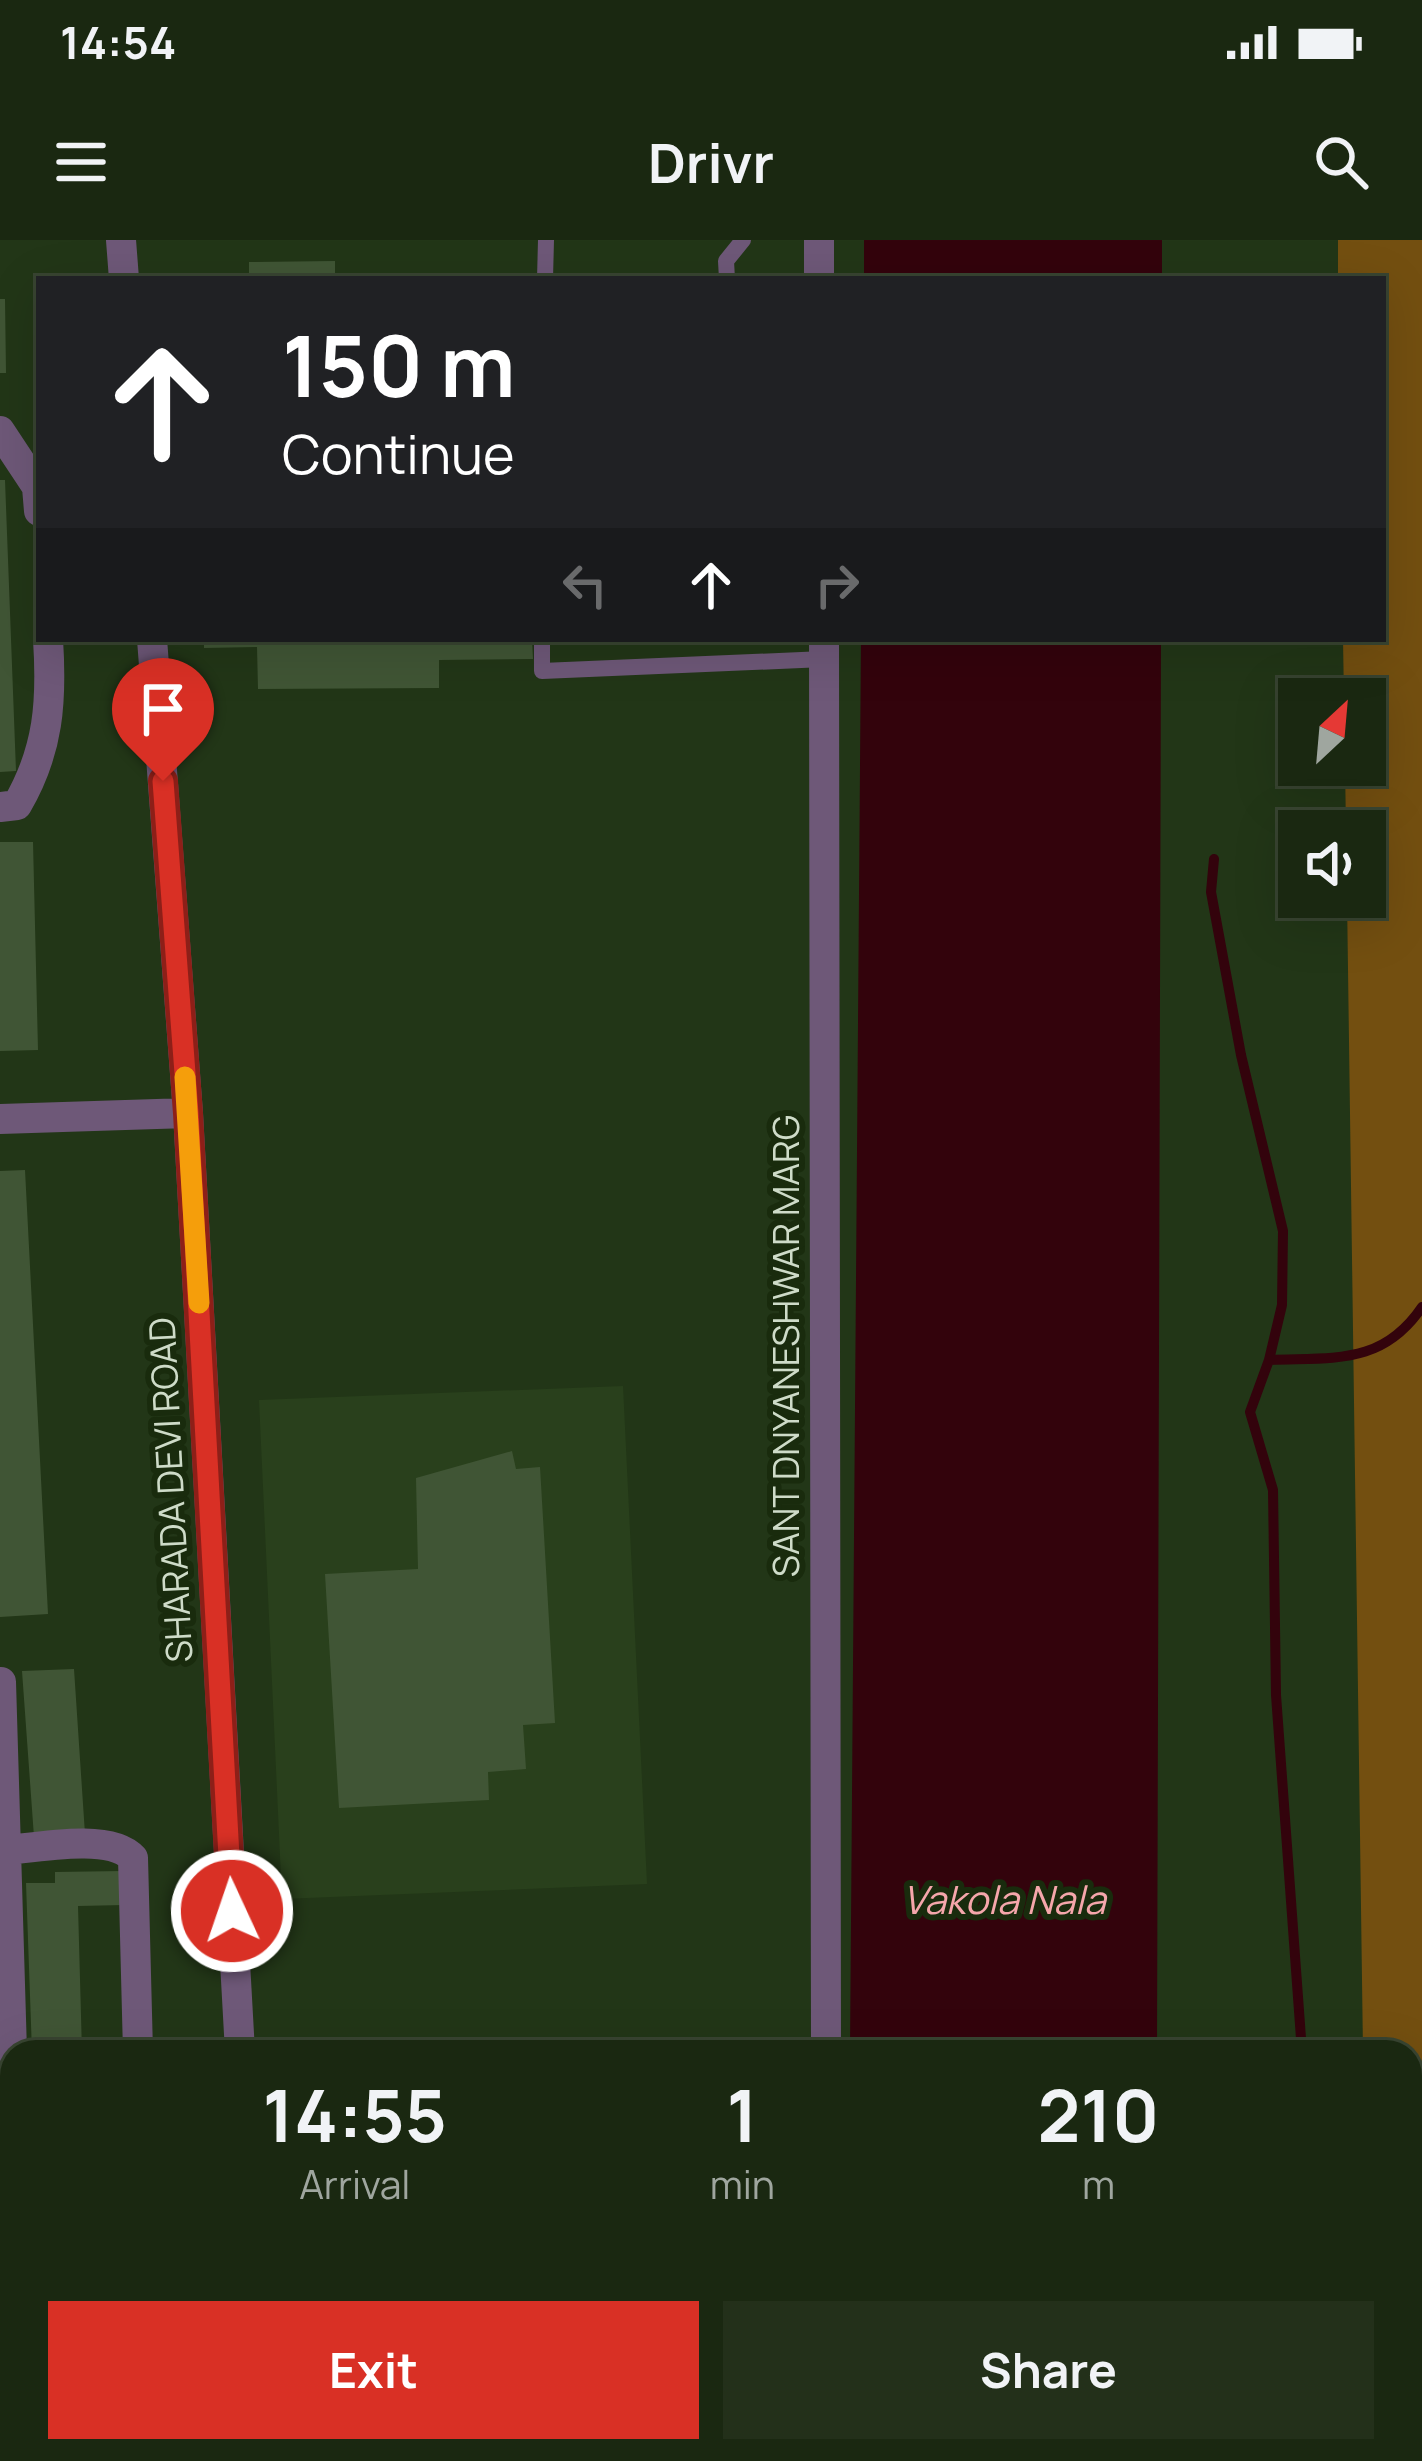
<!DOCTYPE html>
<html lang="en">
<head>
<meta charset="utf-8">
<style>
	:root { --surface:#1a2811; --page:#23301a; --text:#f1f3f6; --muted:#9fa69f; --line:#384431; --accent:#d93025 }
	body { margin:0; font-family:Manrope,sans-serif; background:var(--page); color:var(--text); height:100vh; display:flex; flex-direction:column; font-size:45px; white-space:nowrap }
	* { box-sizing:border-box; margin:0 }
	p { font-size:39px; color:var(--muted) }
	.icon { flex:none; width:66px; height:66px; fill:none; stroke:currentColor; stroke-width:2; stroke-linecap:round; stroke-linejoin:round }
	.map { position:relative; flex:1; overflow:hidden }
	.panel { position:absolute; left:0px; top:1800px; width:1422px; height:423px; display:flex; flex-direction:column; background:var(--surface); border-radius:36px 36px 0 0; box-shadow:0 12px 48px #0002,0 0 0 3px var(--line) }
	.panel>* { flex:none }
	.banner { position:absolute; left:36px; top:36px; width:1350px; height:366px; border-radius:0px; box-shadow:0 12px 48px #0002,0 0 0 3px var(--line); background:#202124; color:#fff; overflow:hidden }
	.needle { width:78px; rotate:26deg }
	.tools { position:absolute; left:1278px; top:438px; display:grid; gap:24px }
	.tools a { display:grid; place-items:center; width:108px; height:108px; border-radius:0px; background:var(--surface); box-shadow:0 12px 48px #0002,0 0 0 3px var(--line); font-size:60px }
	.pin { position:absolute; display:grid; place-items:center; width:102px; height:102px; color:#fff; margin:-123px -51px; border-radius:50% 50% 50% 0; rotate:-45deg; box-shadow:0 0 12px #0007 }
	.pin .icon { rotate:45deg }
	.me { position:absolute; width:132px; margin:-66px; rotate:357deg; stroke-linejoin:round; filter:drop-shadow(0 0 9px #0008) }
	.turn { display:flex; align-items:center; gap:42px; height:252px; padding:0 48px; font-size:54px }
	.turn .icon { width:156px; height:156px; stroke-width:2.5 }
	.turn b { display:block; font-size:84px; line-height:102px }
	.lanes { display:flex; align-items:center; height:114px; padding:0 48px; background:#0003; justify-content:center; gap:60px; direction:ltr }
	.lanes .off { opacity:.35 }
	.eta { display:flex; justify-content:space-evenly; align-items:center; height:204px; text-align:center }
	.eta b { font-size:72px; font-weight:700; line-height:84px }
	.primary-button { display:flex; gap:24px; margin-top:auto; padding:24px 48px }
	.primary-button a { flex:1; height:138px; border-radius:0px; background:var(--accent); color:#fff; font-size:48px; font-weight:700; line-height:138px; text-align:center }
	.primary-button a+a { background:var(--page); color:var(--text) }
	.status { display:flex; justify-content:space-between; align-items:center; height:84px; padding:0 60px; background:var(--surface); direction:ltr }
	.status svg { height:33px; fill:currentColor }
	header { display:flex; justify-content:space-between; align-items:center; height:156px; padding:0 48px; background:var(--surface); font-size:54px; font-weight:700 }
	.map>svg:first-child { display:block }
</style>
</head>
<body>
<div class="status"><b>14:54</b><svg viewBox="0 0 49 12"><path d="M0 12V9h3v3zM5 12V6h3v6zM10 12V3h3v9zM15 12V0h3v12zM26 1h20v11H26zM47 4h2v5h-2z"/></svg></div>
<header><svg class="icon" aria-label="menu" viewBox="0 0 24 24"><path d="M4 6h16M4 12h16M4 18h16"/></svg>Drivr<svg class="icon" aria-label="search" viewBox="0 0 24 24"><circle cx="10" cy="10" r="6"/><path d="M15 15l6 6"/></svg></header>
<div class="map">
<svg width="1422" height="2221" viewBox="0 0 1422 2221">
	<rect width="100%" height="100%" fill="#223617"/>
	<path fill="#29401c" d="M623,1146L647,1644L282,1659L259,1160Z"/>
	<path fill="#734f10" d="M1338,0H1422V2099L1410,2084V1812H1363L1347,657H1365V591H1346L1345,525H1365V459H1344L1343,399H1383V39H1338Z"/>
	<path fill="#33030c" d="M864,0H1162V39H864Z
		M861,399H1161L1157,1812H850Z
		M874,2211H1146L1143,2221H877Z"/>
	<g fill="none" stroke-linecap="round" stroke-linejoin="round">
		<path stroke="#33030c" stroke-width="10" d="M1214,619L1211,652L1241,815L1283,991L1282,1065L1269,1120
			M1302,1812L1276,1455L1273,1250L1250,1172L1269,1120C1333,1117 1382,1126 1422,1067
			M1410,2103L1422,2109"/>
	</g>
	<path fill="#405535" d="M335,21V39H249V22Z
		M0,59H5L6,133H0Z
		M0,240H5L16,531L0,532Z
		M204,399H532L533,419L439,420V448L258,449L257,407L204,408Z
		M0,602H33L38,810L0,811Z
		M25,930L48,1374L0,1377V931Z
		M512,1211L516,1229L540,1227L555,1483L523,1485L526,1529L488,1532L489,1560L339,1568L325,1334L418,1329L416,1238Z
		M74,1429L85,1594L34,1597L22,1431Z
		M123,1631L124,1665L78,1666L82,1812H32L26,1643H55V1632Z
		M0,2037H12V2091H0Z
		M86,2211V2221H0V2212Z"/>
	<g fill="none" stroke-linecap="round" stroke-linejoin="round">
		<path stroke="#6e5878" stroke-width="16" d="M545,39L546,0
			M727,39L726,21L743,0
			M542,399V431L824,419
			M1410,2162L1422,2165"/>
		<path stroke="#6e5878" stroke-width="30" d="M121,0L124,39
			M0,191L37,247L39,271
			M152,399L188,873L240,1812
			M0,567L17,565C49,510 52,461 48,399
			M0,879L188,873
			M1,1442L12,1812
			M0,1611C34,1608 110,1592 133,1618L138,1812
			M262,2211L263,2221
			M518,2211L519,2221
			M416,2221V2211"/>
		<path stroke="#6e5878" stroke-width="30" d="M819,0V39
			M824,399L826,1812
			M0,2168L12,2167
			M577,2211L662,2221
			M999,2211L1069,2221
			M793,2221V2211"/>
	</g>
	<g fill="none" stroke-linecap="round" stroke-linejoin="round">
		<defs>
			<path id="route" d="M163,541L188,873L232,1671"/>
		</defs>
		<use href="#route" stroke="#8d1f18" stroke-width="30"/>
		<use href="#route" stroke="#d93025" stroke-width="21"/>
		<path stroke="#f59e0b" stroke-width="21" d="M185,837L199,1063"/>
	</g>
	<g text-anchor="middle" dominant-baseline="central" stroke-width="12" stroke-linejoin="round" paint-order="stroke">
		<g font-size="36" fill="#cedbc8" stroke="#192b0d">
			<text transform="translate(785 1106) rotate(-90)">SANT DNYANESHWAR MARG</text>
			<text transform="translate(170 1250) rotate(-93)">SHARADA DEVI ROAD</text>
		</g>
		<g font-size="39" font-style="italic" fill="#f5a6ab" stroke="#192b0d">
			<text x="1004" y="1659">Vakola Nala</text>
		</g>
	</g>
</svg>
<div class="tools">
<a><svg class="needle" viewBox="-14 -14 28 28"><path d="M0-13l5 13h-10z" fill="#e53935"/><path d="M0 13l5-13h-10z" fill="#9fa69f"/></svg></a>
<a><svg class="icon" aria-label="sound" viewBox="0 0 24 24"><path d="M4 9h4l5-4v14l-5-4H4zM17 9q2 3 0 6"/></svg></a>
</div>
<div class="pin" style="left:163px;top:541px;background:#d93025"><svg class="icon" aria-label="arrive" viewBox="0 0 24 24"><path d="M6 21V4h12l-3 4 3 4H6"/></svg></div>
<svg class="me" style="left:232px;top:1671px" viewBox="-20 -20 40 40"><circle r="17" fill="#d93025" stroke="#fff" stroke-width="3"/><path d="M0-11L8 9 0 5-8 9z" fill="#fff"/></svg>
<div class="banner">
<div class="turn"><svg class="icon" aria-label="ahead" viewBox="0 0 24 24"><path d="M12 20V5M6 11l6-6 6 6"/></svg><div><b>150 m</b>Continue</div></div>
<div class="lanes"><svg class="icon off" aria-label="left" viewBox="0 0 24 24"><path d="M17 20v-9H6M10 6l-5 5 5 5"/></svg><svg class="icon" aria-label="ahead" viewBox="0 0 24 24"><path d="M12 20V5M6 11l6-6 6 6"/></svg><svg class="icon off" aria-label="right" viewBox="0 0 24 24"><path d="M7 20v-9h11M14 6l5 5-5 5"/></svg></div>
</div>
<section class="panel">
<div class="eta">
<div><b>14:55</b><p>Arrival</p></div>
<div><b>1</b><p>min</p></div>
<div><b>210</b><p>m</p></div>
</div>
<div class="primary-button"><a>Exit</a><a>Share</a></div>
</section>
</div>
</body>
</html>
